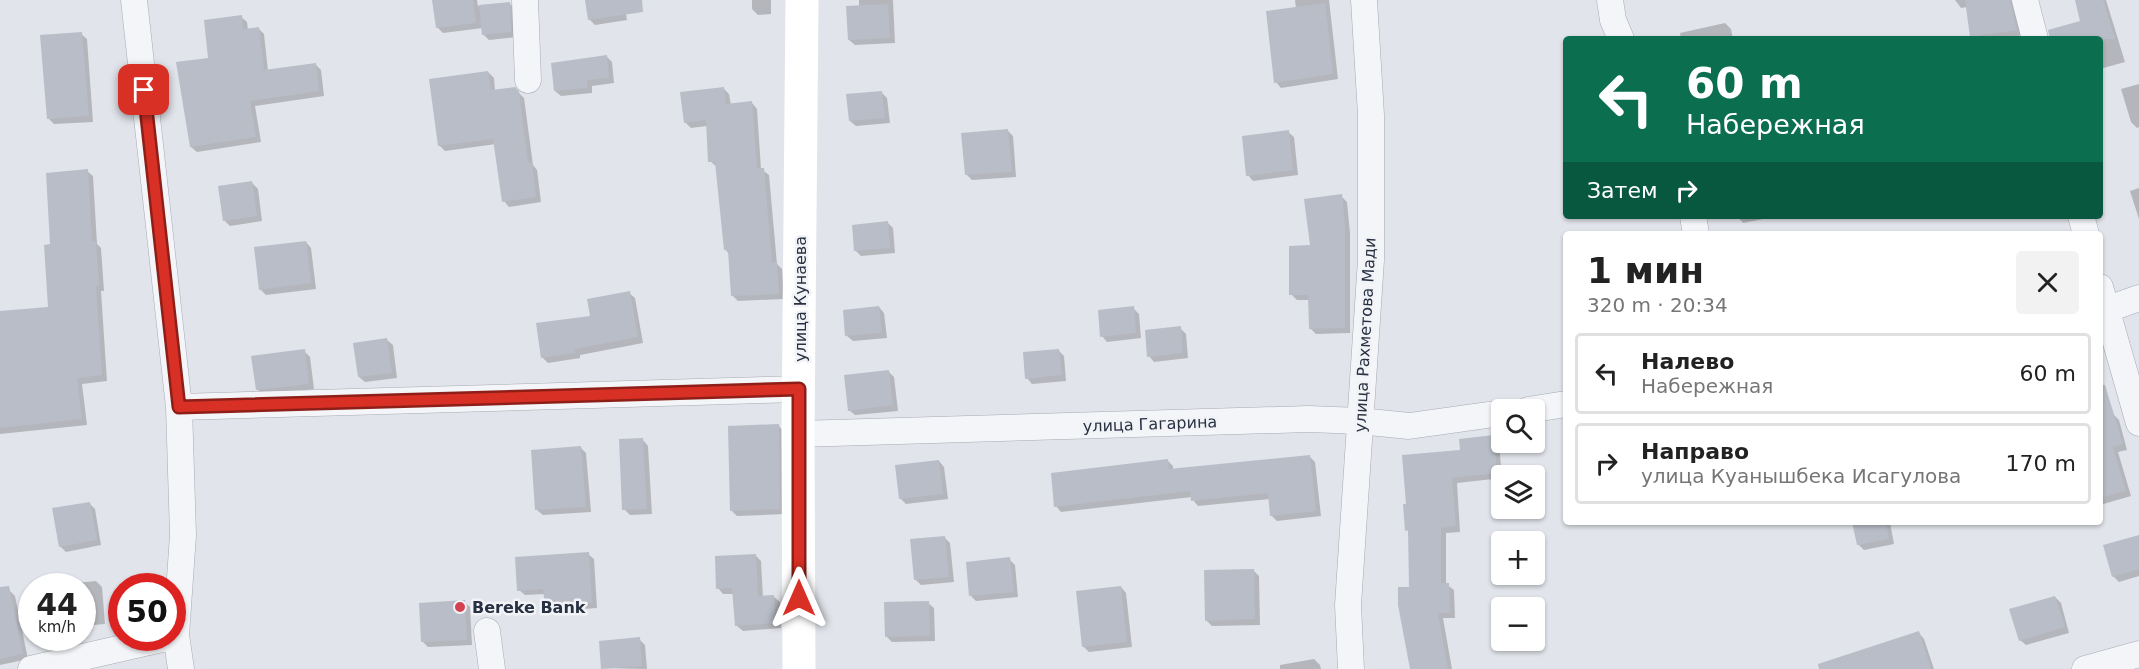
<!DOCTYPE html>
<html lang="ru">
<head>
<meta charset="utf-8">
<style>
	:root { --surface:#fff; --page:#f2f2f2; --text:#222; --muted:#767676; --line:#e0e0e0 }
	body { margin:0; font-family:"DejaVu Sans",sans-serif; background:var(--page); color:var(--text); height:100vh; display:flex; flex-direction:column; font-size:22px; white-space:nowrap }
	* { box-sizing:border-box; margin:0 }
	p { font-size:20px; color:var(--muted) }
	.icon { flex:none; width:33px; height:33px; fill:none; stroke:currentColor; stroke-width:2; stroke-linecap:round; stroke-linejoin:round }
	.map { position:relative; flex:1; overflow:hidden }
	.sheet { position:absolute; left:1563px; top:231px; width:540px; height:294px; display:flex; flex-direction:column; background:var(--surface); border-radius:6px; box-shadow:0 2px 4px #0004 }
	.sheet>* { flex:none }
	.guide { position:absolute; left:1563px; top:36px; width:540px; height:183px; border-radius:6px; box-shadow:0 2px 4px #0004; background:#0b6e4f; color:#fff; overflow:hidden }
	.fabs { position:absolute; left:1491px; top:399px; display:grid; gap:12px }
	.fabs a { display:grid; place-items:center; width:54px; height:54px; border-radius:6px; background:var(--surface); box-shadow:0 2px 4px #0004; font-size:30px }
	.speed { position:absolute; left:18px; top:573px; display:flex; gap:12px; font-size:30px; font-weight:700; text-align:center }
	.speed>* { display:grid; place-content:center; width:78px; height:78px; border-radius:50%; background:var(--surface); box-shadow:0 2px 4px #0004; line-height:1 }
	.speed small { font-size:15px; font-weight:400 }
	.speed .limit { border:9px solid #d22; background:#fff; color:#111 }
	.pin { position:absolute; display:grid; place-items:center; width:51px; height:51px; color:#fff; margin:-26px; border-radius:12px; box-shadow:0 3px 9px #0006 }
	.me { position:absolute; width:66px; margin:-33px; rotate:0deg; stroke-linejoin:round; filter:drop-shadow(0 0 4px #0008) }
	.turn { display:flex; align-items:center; gap:21px; height:126px; padding:0 24px; font-size:27px }
	.turn .icon { width:78px; height:78px; stroke-width:2.5 }
	.turn b { display:block; font-size:42px; line-height:51px }
	.then { display:flex; align-items:center; height:57px; padding:0 24px; background:#0003; gap:12px; font-size:22px }
	.round { display:grid; place-items:center; flex:none; width:63px; height:63px; border-radius:6px; background:var(--page) }
	.head { display:flex; align-items:center; justify-content:space-between; height:102px; padding:0 24px }
	h1 { font-size:36px; font-weight:800; line-height:45px }
	ul { padding:0; list-style:none }
	li { display:flex; align-items:center; gap:18px; height:81px; margin:0 12px 9px; padding:0 12px; border:3px solid var(--line); border-radius:6px }
	li div { flex:1 }
	li b { display:block; font-size:22px }
	li em { font-style:normal }
	.map>svg:first-child { display:block }
</style>
</head>
<body>
<div class="map">
<svg width="2139" height="669" viewBox="0 0 2139 669">
	<rect width="100%" height="100%" fill="#e1e4ea"/>
	<path fill="#0003" d="M434,0H477L478,6L509,3L515,9L516,37L489,40L483,34V28L443,33L437,27Z
		M586,0H624L627,20L595,25L589,19Z
		M752,0H771V14L758,15L752,9Z
		M859,0H893L895,43L855,45L849,40L859,7Z
		M1295,0H1329L1338,79L1281,88L1276,82L1296,9Z
		M1955,0H2011L2016,5L2022,35L2003,39H1972L1967,7L1961,8Z
		M2076,0H2106L2125,62L2100,69V39H2075L2082,22Z
		M241,17L247,22L248,30L259,29L264,34L268,71L315,64L321,70L324,96L255,106L261,142L197,152L191,147L210,59Z
		M1725,23L1731,29L1733,39H1681L1680,33Z
		M81,34L87,39L93,122L54,124L48,118Z
		M607,57L612,62L614,83L592,86V93L561,96L555,91Z
		M488,72L494,78L495,91L514,88L524,98L533,165L537,170L541,202L509,207L504,201L496,144L445,151L439,145Z
		M2139,84V127L2137,128L2131,122L2121,89Z
		M723,88L729,94L731,105L752,103L757,109L761,169L769,175L777,264L782,269L784,299L738,301L733,296L730,255L725,249L717,167L710,161L707,126L691,128L685,122Z
		M882,93L887,98L890,123L856,126L850,121Z
		M1008,131L1013,136L1016,177L972,180L966,174Z
		M1288,132L1294,137L1298,175L1253,181L1248,175Z
		M87,171L93,176L97,244L101,248L104,291H101L107,381L82,384L87,425L0,434V313L50,308L52,246Z
		M252,183L258,189L262,221L230,226L224,220Z
		M2139,188V219L2130,191Z
		M1341,196L1347,202L1350,233V333L1316,334L1310,328L1309,300H1297L1291,294L1311,247Z
		M1737,216H1778L1743,223Z
		M887,222L893,228L895,253L861,256L856,251Z
		M306,242L311,248L316,289L266,295L260,289Z
		M629,293L635,298L643,343L580,355V358L548,363L542,357L592,317Z
		M879,307L884,313L887,338L853,341L847,336Z
		M1133,308L1139,314L1141,338L1107,342L1102,336Z
		M1180,328L1186,334L1188,358L1154,362L1149,356Z
		M387,340L393,345L397,378L365,382L359,377Z
		M1058,350L1064,356L1066,381L1032,384L1027,378Z
		M304,351L310,357L314,389L263,395L257,389Z
		M889,372L894,377L898,411L855,415L849,410Z
		M2100,388L2113,414L2119,420L2127,450L2118,452L2131,496L2100,505Z
		M779,426L784,432L785,514L737,516L731,510Z
		M1493,437L1499,443L1502,478L1457,483L1460,532L1446,533V584L1454,590L1455,618H1443L1452,669H1411L1410,533L1407,530L1408,505L1462,451Z
		M643,440L648,446L652,514L630,515L624,509Z
		M581,448L586,453L591,512L543,515L537,510Z
		M1309,456L1315,462L1321,516L1277,521L1271,515L1270,499L1198,506L1193,500L1192,497L1061,512L1056,506L1167,460L1173,466V470Z
		M939,461L944,467L948,499L906,504L900,498Z
		M89,503L95,509L101,545L66,552L60,546Z
		M1854,522H1890L1894,544L1864,550L1858,544Z
		M2139,536V576L2119,582L2113,576Z
		M945,538L950,543L954,582L921,585L915,579Z
		M588,554L594,559L597,608L552,611L546,605L545,594L525,595L519,590Z
		M756,556L761,561L763,598L774,597L780,602L781,628L743,631L737,626L734,594H723L718,588Z
		M1009,559L1015,565L1018,597L976,601L971,596Z
		M1253,570L1259,576L1260,625L1212,626L1206,620Z
		M96,581L102,587L105,624L82,626V586H45Z
		M1121,587L1126,593L1132,647L1089,652L1083,646Z
		M9,590L15,596L28,659L0,665V591Z
		M2055,597L2061,603L2069,633L2026,645L2020,640Z
		M464,602L470,607L472,645L428,647L422,641Z
		M928,603L934,608L935,641L892,642L887,637Z
		M1919,633L1924,639L1934,669H1834Z
		M639,639L645,645L647,669L602,668Z
		M1314,659L1320,665L1321,669H1280V665Z"/>
	<path fill="#b8bdc7" d="M432,0H473L476,23L436,28Z
		M585,0H642L643,12L588,20Z
		M1965,0H2010L2017,30L1970,37Z
		M2075,0H2103L2115,39H2050L2048,30L2080,21Z
		M510,2L511,32L482,35L479,5Z
		M1325,3L1333,74L1274,83L1266,11Z
		M888,4L890,38L848,40L846,6Z
		M242,15L243,29L259,27L264,70L316,63L319,91L250,101L256,137L190,147L176,62L208,58L204,20Z
		M82,32L89,116L47,119L40,35Z
		M607,55L609,78L587,80V88L554,91L551,63Z
		M488,71L491,90L515,87L519,91L528,163L532,162L536,197L502,202L493,139L438,146L429,79Z
		M724,87L726,104L752,101L757,168H764L772,262H777L779,294L731,296L728,250H724L715,162H708L706,120L684,123L680,92Z
		M882,91L885,118L849,121L846,94Z
		M1008,129L1012,172L965,175L961,133Z
		M1289,130L1293,170L1246,176L1242,136Z
		M88,169L92,242L96,241L99,286H96L102,375L77,378L82,419L0,428V311L48,307L44,245L50,244L46,173Z
		M252,181L257,216L223,221L218,186Z
		M1342,194L1345,226V328L1309,329L1308,295H1289V246L1310,245L1304,199Z
		M888,221L890,248L854,251L852,225Z
		M306,241L311,283L259,290L254,247Z
		M630,291L638,337L575,349V353L541,358L536,323L590,316L587,299Z
		M879,306L882,333L845,336L843,310Z
		M1134,306L1136,333L1100,337L1098,310Z
		M1181,326L1183,353L1147,357L1145,330Z
		M387,338L392,373L358,377L353,343Z
		M305,349L309,384L256,390L251,356Z
		M1059,349L1062,375L1025,379L1023,352Z
		M889,370L893,405L848,411L844,375Z
		M2100,385H2105L2123,444L2113,447L2126,491L2100,498Z
		M779,424L780,509L730,511L728,426Z
		M1494,435L1497,473L1452,478L1456,526L1441,528V583H1449L1450,613H1438L1448,669H1410L1398,605V587H1409L1408,530L1405,531L1403,504H1406L1402,455L1460,450L1459,439Z
		M643,438L647,509L622,510L619,439Z
		M581,446L586,507L535,510L531,450Z
		M1310,455L1316,511L1270,516L1268,493L1191,501L1190,491L1054,507L1051,473L1168,459L1169,469Z
		M939,460L943,494L899,499L895,465Z
		M90,502L97,540L59,547L52,508Z
		M1852,522H1886L1889,539L1857,545Z
		M2139,535V569L2112,577L2103,545Z
		M945,536L949,577L914,580L910,539Z
		M589,552L592,603L545,606L543,589L517,591L515,557Z
		M756,554L758,596L774,595L776,623L735,626L732,588L716,589L715,556Z
		M1010,557L1014,592L969,596L966,562Z
		M1254,569L1255,619L1205,621L1204,570Z
		M9,586L23,654L0,659V587Z
		M1121,586L1127,642L1082,647L1076,591Z
		M2055,596L2065,627L2019,641L2009,609Z
		M465,600L467,640L421,642L419,603Z
		M929,601L930,636L885,637L884,602Z
		M1919,631L1931,669H1819L1818,664Z
		M640,637L642,666L601,669L599,641Z"/>
	<g fill="none" stroke-linecap="round" stroke-linejoin="round">
		<defs>
			<path id="street" d="M134,0L179,407L183,535L176,635L181,669
				M525,0L528,80
				M1610,0L1613,20L1621,39
				M2025,0L2035,39
				M1693,216L1696,234
				M2081,216L2086,234
				M2100,287L2139,423
				M2100,312L2139,298
				M179,407L799,389
				M1528,410L1566,404
				M798,434L1309,419L1360,421L1409,426L1502,413
				M487,631L492,669
				M31,669L166,638
				M1351,669L1348,605L1371,260V115L1364,0
				M2085,669L2139,654"/>
		</defs>
		<use href="#street" stroke="#a6abb4" stroke-width="27"/>
		<use href="#street" stroke="#f4f5f8" stroke-width="26"/>
		<path stroke="#fff" stroke-width="33" d="M799,669L798,434L802,0"/>
	</g>
	<g fill="none" stroke-linecap="round" stroke-linejoin="round">
		<defs>
			<path id="route" d="M144,90L179,407L799,389V598"/>
		</defs>
		<use href="#route" stroke="#8d1f18" stroke-width="15"/>
		<use href="#route" stroke="#d93025" stroke-width="10"/>
	</g>
	<circle fill="#d34250" stroke="#f1f3f7" stroke-width="2" cx="460" cy="607" r="6"/>
	<g text-anchor="middle" dominant-baseline="central" stroke-width="5" stroke-linejoin="round" paint-order="stroke">
		<g font-size="16" fill="#283142" stroke="#f1f3f7">
			<text transform="translate(800 299) rotate(-90)">улица Кунаева</text>
			<text transform="translate(1365 335) rotate(-87)">улица Рахметова Мади</text>
			<text transform="translate(1150 424) rotate(-2)">улица Гагарина</text>
		</g>
		<g font-size="16" font-weight="bold" fill="#283142" stroke="#f1f3f7" text-anchor="start">
			<text x="472" y="607">Bereke Bank</text>
		</g>
	</g>
</svg>
<div class="fabs">
<a><svg class="icon" aria-label="search" viewBox="0 0 24 24"><circle cx="10" cy="10" r="6"/><path d="M15 15l6 6"/></svg></a>
<a><svg class="icon" aria-label="layers" viewBox="0 0 24 24"><path d="M12 4l9 5-9 5-9-5zM3 14l9 5 9-5"/></svg></a>
<a>+</a>
<a>−</a>
</div>
<div class="speed"><div>44<small>km/h</small></div><div class="limit">50</div></div>
<div class="pin" style="left:144px;top:90px;background:#d93025"><svg class="icon" aria-label="arrive" viewBox="0 0 24 24"><path d="M6 21V4h12l-3 4 3 4H6"/></svg></div>
<svg class="me" style="left:799px;top:598px" viewBox="-20 -20 40 40"><path d="M0-17L14 15 0 8-14 15z" fill="#d93025" stroke="#fff" stroke-width="4"/></svg>
<div class="guide">
<div class="turn"><svg class="icon" aria-label="left" viewBox="0 0 24 24"><path d="M17 20v-9H6M10 6l-5 5 5 5"/></svg><div><b>60 m</b>Набережная</div></div>
<div class="then">Затем<svg class="icon" aria-label="right" viewBox="0 0 24 24"><path d="M7 20v-9h11M14 6l5 5-5 5"/></svg></div>
</div>
<section class="sheet">
<div class="head"><div><h1>1 мин</h1><p>320 m · 20:34</p></div><a class="round"><svg class="icon" aria-label="close" viewBox="0 0 24 24"><path d="M6 6l12 12M18 6L6 18"/></svg></a></div>
<ul>
<li><svg class="icon" aria-label="left" viewBox="0 0 24 24"><path d="M17 20v-9H6M10 6l-5 5 5 5"/></svg><div><b>Налево</b><p>Набережная</p></div><em>60 m</em></li>
<li><svg class="icon" aria-label="right" viewBox="0 0 24 24"><path d="M7 20v-9h11M14 6l5 5-5 5"/></svg><div><b>Направо</b><p>улица Куанышбека Исагулова</p></div><em>170 m</em></li>
</ul>
</section>
</div>
</body>
</html>
